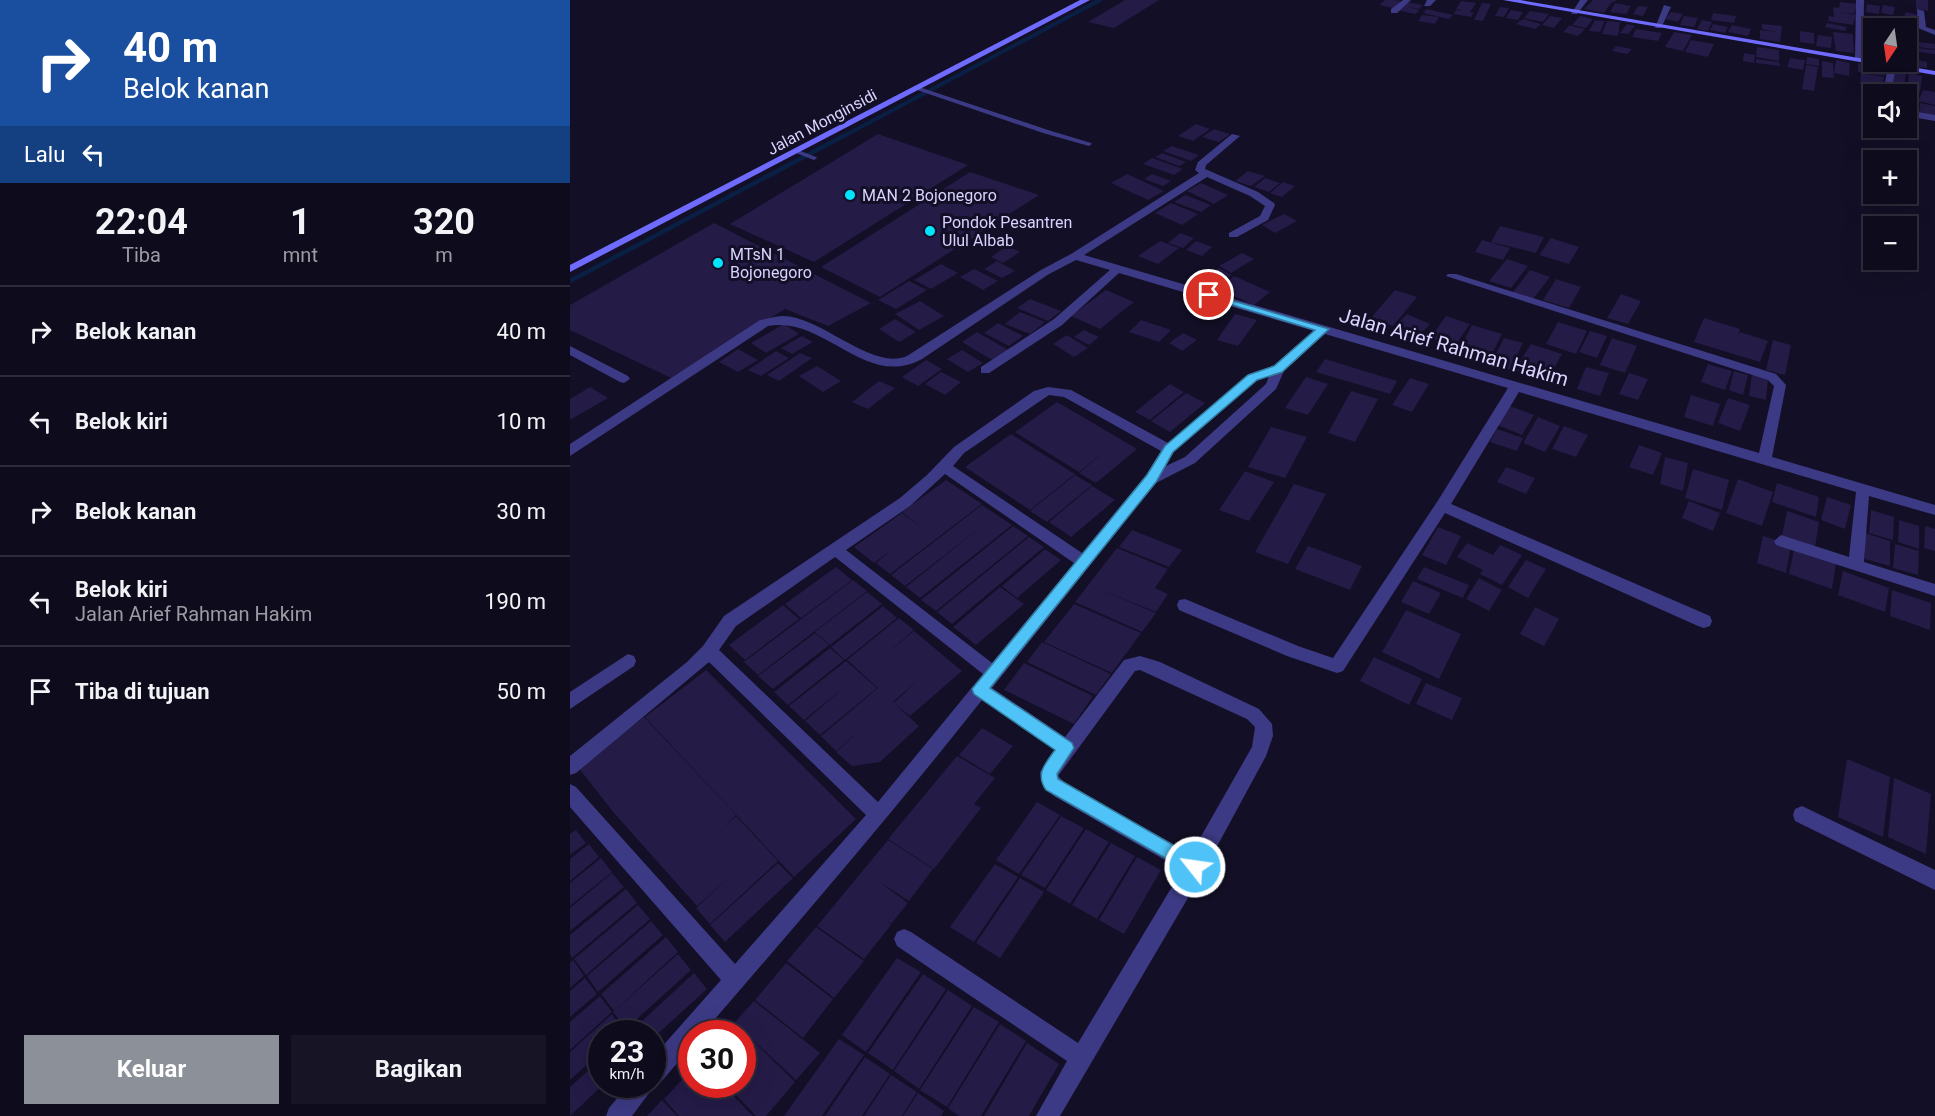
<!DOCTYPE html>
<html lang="id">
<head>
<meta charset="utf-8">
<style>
	:root { --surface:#0e0b1c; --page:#171425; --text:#f1f3f6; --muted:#9b9ba3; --line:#2e2b3b; --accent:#8c9099 }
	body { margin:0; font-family:Roboto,sans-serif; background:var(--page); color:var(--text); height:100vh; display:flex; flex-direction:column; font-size:22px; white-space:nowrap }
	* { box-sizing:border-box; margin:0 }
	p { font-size:20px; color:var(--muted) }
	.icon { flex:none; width:33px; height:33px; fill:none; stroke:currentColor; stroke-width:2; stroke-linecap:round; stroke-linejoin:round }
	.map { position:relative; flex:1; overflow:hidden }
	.details { display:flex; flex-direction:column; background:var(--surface); width:570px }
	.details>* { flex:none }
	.banner { background:#1a4fa0; color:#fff; overflow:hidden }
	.needle { width:39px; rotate:193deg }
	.fabs { position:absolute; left:1293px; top:18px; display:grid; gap:12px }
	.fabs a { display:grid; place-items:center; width:54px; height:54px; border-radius:0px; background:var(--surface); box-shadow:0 6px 24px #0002,0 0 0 2px var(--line); font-size:30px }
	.speed { position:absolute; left:18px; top:1020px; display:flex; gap:12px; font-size:30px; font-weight:700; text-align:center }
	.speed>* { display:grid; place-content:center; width:78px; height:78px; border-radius:50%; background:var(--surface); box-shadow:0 6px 24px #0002,0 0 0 2px var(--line); line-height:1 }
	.speed small { font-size:15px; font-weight:400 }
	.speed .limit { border:9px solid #d22; background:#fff; color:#111 }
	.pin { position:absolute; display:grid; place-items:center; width:51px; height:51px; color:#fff; margin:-26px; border:3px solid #fff; border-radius:50%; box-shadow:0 2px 6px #0007 }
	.me { position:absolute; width:66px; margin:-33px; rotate:300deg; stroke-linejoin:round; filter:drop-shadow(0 0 4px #0008) }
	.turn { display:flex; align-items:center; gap:21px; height:126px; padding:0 24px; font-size:27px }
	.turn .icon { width:78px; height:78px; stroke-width:2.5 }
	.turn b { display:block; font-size:42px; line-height:51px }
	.then { display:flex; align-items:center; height:57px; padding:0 24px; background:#0003; gap:12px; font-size:22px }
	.eta { display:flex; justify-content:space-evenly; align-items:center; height:102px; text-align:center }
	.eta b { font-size:36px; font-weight:700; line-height:42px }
	.action { display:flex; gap:12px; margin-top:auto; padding:12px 24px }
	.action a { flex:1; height:69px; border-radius:0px; background:var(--accent); color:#fff; font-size:24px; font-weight:700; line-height:69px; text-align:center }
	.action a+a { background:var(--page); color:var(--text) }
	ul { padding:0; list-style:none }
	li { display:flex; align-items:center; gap:18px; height:90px; padding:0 24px; border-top:2px solid var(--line) }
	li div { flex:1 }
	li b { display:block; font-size:22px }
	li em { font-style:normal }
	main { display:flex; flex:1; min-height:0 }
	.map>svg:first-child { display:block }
</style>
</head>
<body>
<main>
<section class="details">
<div class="banner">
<div class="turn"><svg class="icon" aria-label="right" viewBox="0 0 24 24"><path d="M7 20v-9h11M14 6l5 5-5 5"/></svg><div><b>40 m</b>Belok kanan</div></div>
<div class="then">Lalu<svg class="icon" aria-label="left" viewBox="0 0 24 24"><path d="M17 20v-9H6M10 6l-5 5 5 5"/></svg></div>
</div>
<div class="eta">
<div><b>22:04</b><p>Tiba</p></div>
<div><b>1</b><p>mnt</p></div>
<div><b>320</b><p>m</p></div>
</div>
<ul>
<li><svg class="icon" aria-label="right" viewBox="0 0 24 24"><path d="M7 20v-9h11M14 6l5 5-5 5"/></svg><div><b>Belok kanan</b></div><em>40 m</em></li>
<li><svg class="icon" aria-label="left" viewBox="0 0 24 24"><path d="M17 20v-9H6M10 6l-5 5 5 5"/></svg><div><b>Belok kiri</b></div><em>10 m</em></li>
<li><svg class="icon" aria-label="right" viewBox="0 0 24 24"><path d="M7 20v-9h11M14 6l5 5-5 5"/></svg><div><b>Belok kanan</b></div><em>30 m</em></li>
<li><svg class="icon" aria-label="left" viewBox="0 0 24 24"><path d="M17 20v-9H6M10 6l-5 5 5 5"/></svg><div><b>Belok kiri</b><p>Jalan Arief Rahman Hakim</p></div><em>190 m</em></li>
<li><svg class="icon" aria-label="arrive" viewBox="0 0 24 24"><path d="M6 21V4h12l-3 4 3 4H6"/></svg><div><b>Tiba di tujuan</b></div><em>50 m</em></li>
</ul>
<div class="action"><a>Keluar</a><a>Bagikan</a></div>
</section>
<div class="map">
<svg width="1365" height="1116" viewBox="0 0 1365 1116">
	<rect width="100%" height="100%" fill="#130f26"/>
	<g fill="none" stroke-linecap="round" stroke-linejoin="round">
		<path stroke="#0a1f44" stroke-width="4" d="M274,136L530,0"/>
		<path stroke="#0a1f44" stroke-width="4.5" d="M0,281L277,134"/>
	</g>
	<path fill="#241b47" d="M555,0H589L544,28L518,22Z
		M815,0H825L831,1L823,8L809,5Z
		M1023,0H1047L1041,3L1034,13L1014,9Z
		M1346,0H1358V11L1346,9Z
		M891,1L906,3L900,12L904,13L901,17L884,14L886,10L893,11L886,9Z
		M836,2L853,5L849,9L838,7L850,10L845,14L827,10Z
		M1270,2L1287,4L1284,14L1270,12L1286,15L1283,25L1258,21L1259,16L1264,17L1263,7L1269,8Z
		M912,3L921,4L913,21L904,20Z
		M1045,3L1061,6L1056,14L1040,12Z
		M1297,4L1310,6L1309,14L1296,12Z
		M1313,5L1325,7L1323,15L1311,13Z
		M1068,6L1078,7L1073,16L1063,14Z
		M930,7L939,8L934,17L925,16Z
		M857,9L883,15L879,19L853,13Z
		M941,10L953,12L948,20L936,18Z
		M960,11L979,14L973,22L954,18Z
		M1101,12L1113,14L1108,22L1095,19Z
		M1336,12L1348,15L1343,27L1322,23L1324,17L1333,19Z
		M1143,13L1166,16L1164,23L1141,20Z
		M852,15L869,17L865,24L848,21Z
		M980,16L992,18L984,28L972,25Z
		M1010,16L1023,19L1016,28L1002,25Z
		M1114,16L1128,18L1124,27L1110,25Z
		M1297,16L1318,19V24L1332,26V28L1297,24L1312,28H1292Z
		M953,19L971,24L965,29L946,24Z
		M1025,20L1035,21L1030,32L1019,31Z
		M1132,20L1142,22L1138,31L1127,29Z
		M1037,21L1050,22L1048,36L1032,34Z
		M1257,23L1277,27L1275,31L1255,27Z
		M1057,24L1065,26L1058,34L1050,33Z
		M1143,24L1158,27L1155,33L1140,30Z
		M1192,24L1212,26L1210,42L1190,39V30L1207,32L1192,29Z
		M1000,25L1002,26L1015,29L1008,36L993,32Z
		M1162,25L1181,29L1178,36L1158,32Z
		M1066,29L1092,33L1088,41L1062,37Z
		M1230,31L1244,33V44L1230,42Z
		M1104,32L1122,35L1113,51L1095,47Z
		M1263,32L1283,34L1284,53L1266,51Z
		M1248,35L1262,37L1261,48L1246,46Z
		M1121,40L1144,44L1138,57L1115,52Z
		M1339,41L1365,44V49L1340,46Z
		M1046,46L1062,49L1057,54L1042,51Z
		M1187,47L1209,50V61L1186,57Z
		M1339,47L1365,50V54L1341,51Z
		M1174,53L1185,55L1184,63L1173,61Z
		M1237,57L1249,59V66L1236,64Z
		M1220,58L1235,60L1233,70L1217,67Z
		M1186,59L1209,62L1210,66L1186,63Z
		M1343,59L1357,62V68L1343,66Z
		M1266,60L1280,63L1279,76L1264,73Z
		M1252,61L1263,63L1264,78L1252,77Z
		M1288,63L1314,66L1315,76L1288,72Z
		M1236,65L1248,67L1244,91L1232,89Z
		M1325,71L1336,73L1333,94H1319Z
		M1291,73L1314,77L1313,88L1290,84Z
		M1339,73L1352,76L1350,92L1337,89Z
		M1336,90L1347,93L1343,102L1336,101Z
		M1353,90L1365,92V105L1348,101Z
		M1350,103L1365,106V117L1349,114Z
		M626,124L640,129L623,141L608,136Z
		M644,129L660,134L649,142L632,137Z
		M308,134L398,165L244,262L160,224Z
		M602,146L629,155L621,161L593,151Z
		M592,153L616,162L609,166L585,157Z
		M582,158L613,169L604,175L573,164Z
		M678,171L695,176L681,186L665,181Z
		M400,172L469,195L310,297L251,267Z
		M557,174L594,191L578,200L541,183Z
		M582,174L601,181L593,186L574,179Z
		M695,178L710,183L699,192L684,187Z
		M713,182L725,186L712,197L700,193Z
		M631,183L658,195L644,204L617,191Z
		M615,195L641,205L631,212L604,202Z
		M601,203L628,214L612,225L585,213Z
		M714,214L727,221L705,233L692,225Z
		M144,223L301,303L258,326L215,309L101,378L0,330V305Z
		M930,226L974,237L966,253L921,242Z
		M610,233L624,238L613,248L598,243Z
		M981,238L1009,247L999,264L969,255Z
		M912,240L940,248L933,260L905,252Z
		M590,241L609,248L588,264L568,256Z
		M626,241L642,247L632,256L616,250Z
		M437,246L450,252L433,263L421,257Z
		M672,253L684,259L661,273L649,266Z
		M937,259L958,266L941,288L919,281Z
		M427,261L445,271L432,278L414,269Z
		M371,264L388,273L361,289L344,280Z
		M649,268L662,275L642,288L628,280Z
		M404,269L428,281L413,290L390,277Z
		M960,270L980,277L963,299L943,292Z
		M664,276L700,292L684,305L648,289Z
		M986,279L1011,287L999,308L973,300Z
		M339,281L357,290L326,309L308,300Z
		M536,290L564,302L530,329L501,316Z
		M825,290L847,297L823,326L801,318Z
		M1051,294L1071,301L1058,324L1037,318Z
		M460,299L491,311L478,321L447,308Z
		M350,301L374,316L349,330L325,314Z
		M450,312L475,322L460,334L435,324Z
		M665,314L687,320L668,346L647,340Z
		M837,314L860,324L847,338L823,328Z
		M876,316L900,324L885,346L860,338Z
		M1134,318L1170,329L1167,339L1170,332L1198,341L1190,362L1124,342Z
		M325,319L346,332L329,342L309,329Z
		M571,320L601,330L589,342L559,332Z
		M988,322L1017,331L1006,354L976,344Z
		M428,323L453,336L439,346L414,333Z
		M214,324L229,334L196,353L181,343Z
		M902,325L932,334L920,358L889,350Z
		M514,330L529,337L519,345L504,337Z
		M1020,331L1037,336L1027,358L1009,352Z
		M407,332L440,351L424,361L392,342Z
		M613,333L627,340L612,351L599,343Z
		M497,335L518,348L504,357L483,344Z
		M232,336L243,342L222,354L211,348Z
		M934,338L953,343L940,370L921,364Z
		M1042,338L1067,346L1055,373L1030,365Z
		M1203,340L1221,345L1215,375L1196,370Z
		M961,344L992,354L976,382L944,370Z
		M168,349L188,360L168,372L149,362Z
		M392,350L413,363L398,372L377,359Z
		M206,351L219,358L191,376L178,370Z
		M230,353L242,358L209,381L197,375Z
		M755,359L827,381L820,394L746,372Z
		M356,360L372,369L348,386L332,377Z
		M1138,364L1162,371L1155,390L1131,382Z
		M247,366L271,381L253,392L229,376Z
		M1016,367L1039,373L1030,396L1007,389Z
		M1164,371L1178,375L1173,395L1159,390Z
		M371,372L391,382L375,395L355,384Z
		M1059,373L1078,379L1068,400L1049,394Z
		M1182,374L1198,378L1196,400L1179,396Z
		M736,377L758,384L738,415L715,408Z
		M840,378L859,384L842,412L822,405Z
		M309,381L325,388L298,409L282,402Z
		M600,384L614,392L580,420L565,412Z
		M20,387L38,398L0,420V399Z
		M781,391L808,399L785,442L758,433Z
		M616,393L635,403L600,432L581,421Z
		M1121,395L1150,404L1143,426L1114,417Z
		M1158,398L1180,405L1170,431L1148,423Z
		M487,402L518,420L567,449L526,483L509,473L535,451L509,472L445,432Z
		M937,405L964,415L952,435L925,424Z
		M968,417L990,426L975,452L953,443Z
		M994,426L1018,435L1006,457L982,449Z
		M701,427L737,437L715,478L678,467Z
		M927,429L953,438L947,451L920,442Z
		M441,434L505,474L460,510L395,467Z
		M1069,445L1092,453L1083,475L1059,467Z
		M1095,457L1118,463L1113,491L1090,484Z
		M936,467L965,478L956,494L927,482Z
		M1123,469L1159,480L1152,510L1115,498Z
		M675,471L704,482L679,521L649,510Z
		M505,475L522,485L477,522L460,511Z
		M1168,479L1203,492L1192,526L1156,513Z
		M376,480L412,504L320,574L306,563L320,551L304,563L284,547L332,513L352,528L332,512Z
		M1207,483L1249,497L1246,517L1202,502Z
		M724,484L756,494L718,564L685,552Z
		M522,486L545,500L501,537L479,522Z
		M1257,497L1281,505L1275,529L1251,520Z
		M1119,501L1150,513L1143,531L1112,518Z
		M412,505L442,525L350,598L336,587L412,526L335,586L321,575Z
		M1301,510L1324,517L1323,540L1299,533Z
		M1217,511L1249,522L1245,547L1212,536Z
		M1329,520L1349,526V549L1328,542Z
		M443,526L458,536L366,611L351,600Z
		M1355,526L1365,529V551L1354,548Z
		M868,527L891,536L876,565L852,555Z
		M562,530L612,550L599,567L549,547Z
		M1295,533L1320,541V566L1295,559Z
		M1193,536L1221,545L1216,573L1187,563Z
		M459,537L474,547L382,624L367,612Z
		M897,543L923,555L930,545L952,555L932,585L910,574L913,570L887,557Z
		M1325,544L1349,551L1348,575L1323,568Z
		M738,546L792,566L780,590L725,569Z
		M547,548L598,569L585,588L598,594L586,612L522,586L586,613L572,632L505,602Z
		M475,549L491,560L447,598L432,586Z
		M1224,549L1266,563L1262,589L1219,574Z
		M956,560L976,569L958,598L938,587Z
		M266,567L282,580L231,618L215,604Z
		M854,567L899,585L893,598L847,579Z
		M1273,571L1319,588L1315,612L1268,595Z
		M909,578L932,590L919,611L896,599Z
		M283,580L297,591L188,675L174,662Z
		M843,581L871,593L859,614L831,602Z
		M430,587L454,604L406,645L383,627Z
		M1322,590L1361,603L1360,630L1320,616Z
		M297,592L312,604L260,645L245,632Z
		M504,604L571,633L542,673L474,642Z
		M213,605L229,619L175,660L159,645Z
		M313,606L327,618L275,660L261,647Z
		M965,607L989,619L974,646L950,634Z
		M836,610L891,634L869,679L812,652Z
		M329,618L344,630L315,655L344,631L392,671L340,716L324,703L347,681L323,702L349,726L310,762L282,766L266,752L289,731L266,751L251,736L308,688L277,660Z
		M245,633L259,645L203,689L188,676Z
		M472,642L541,674L526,695L457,662Z
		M260,648L274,660L218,705L204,692Z
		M804,657L852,679L839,705L790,681Z
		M276,661L307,688L250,735L235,721L277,685L234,720L219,706Z
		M454,663L523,696L504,724L434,690Z
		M136,670L286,819L224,877L75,717Z
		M856,683L892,698L882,720L846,704Z
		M74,717L166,815L151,830L166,816L208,861L140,924L126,908L163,874L127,906L44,813L8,767Z
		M412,728L443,746L420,774L389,755Z
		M387,756L425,778L404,804L411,808L364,869L318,839Z
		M1277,759L1320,777L1313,837L1268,817Z
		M1324,778L1361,794L1356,854L1318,837Z
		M467,802L490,815L449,874L426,860Z
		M491,816L514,828L475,888L451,875Z
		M516,829L539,842L500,904L476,890Z
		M6,830L16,843L0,855V834Z
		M318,840L363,869L339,901L308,881L338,903L321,924L316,920L321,925L294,959L247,926Z
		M541,843L565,856L527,919L502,905Z
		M19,844L29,857L0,881V859Z
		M567,857L591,870L554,934L529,920Z
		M31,858L42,872L0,906V883Z
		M208,863L223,878L155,942L140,925Z
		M425,864L448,877L404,942L380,927Z
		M42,873L54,887L0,931V908Z
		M450,878L474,892L430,958L406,943Z
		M56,889L67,903L2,958L0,954V935Z
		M68,905L80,919L16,975L4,959Z
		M81,921L93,935L28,992L17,976Z
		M246,927L294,961L264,998L217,961Z
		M96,937L108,952L44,1011L31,994Z
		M108,954L121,970L56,1029L43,1012Z
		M327,958L351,972L296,1052L272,1035Z
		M3,960L14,976L0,988V963Z
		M216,963L263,999L233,1038L185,1000Z
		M124,973L137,989L82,1039V1034H58Z
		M353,974L376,989L323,1070L298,1053Z
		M15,978L27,994L0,1017V991Z
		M378,990L402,1006L349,1089L324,1071Z
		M30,996L42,1012L0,1050V1022Z
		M184,1001L250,1053L226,1080L170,1028L225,1082L196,1116H186L155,1084H172V1034H154Z
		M404,1007L429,1022L377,1107L350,1090Z
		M42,1014L54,1031L51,1034H32V1051L0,1080V1052Z
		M430,1024L456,1041L411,1116H389L378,1108Z
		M269,1039L294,1055L252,1116H214Z
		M457,1043L489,1064L459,1116H414Z
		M295,1057L320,1074L292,1116H255Z
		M32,1058V1084H34L0,1116V1087Z
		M122,1069V1084H152L183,1116H109L94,1099Z
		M321,1075L347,1092L332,1116H294Z
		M348,1093L374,1111L371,1116H333Z
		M92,1100L107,1116H77Z"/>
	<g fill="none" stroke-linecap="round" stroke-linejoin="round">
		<path fill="#3d3a85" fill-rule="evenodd" d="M349,87L478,130L521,143L522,144L519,146L473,133L347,90V88Z
			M228,150L246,157L247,158L244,160L226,153V151Z"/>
		<path fill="#3d3a85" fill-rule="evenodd" d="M833,0H841L827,13H821V9Z
			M857,0H866L860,6H854Z
			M1010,0H1018L1007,14H1001Z
			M1286,0H1294L1293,60L1289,62L1285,60Z
			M1094,5L1101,7L1091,28H1085Z
			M1347,9L1354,11L1356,27L1365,30V35L1348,28Z
			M1322,64L1326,66L1321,94H1313L1318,66Z
			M1336,110L1365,115V121L1336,116Z
			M662,134L670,136L636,165L635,169L688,192L704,203L705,205L698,220L667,237H659V233L690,216L695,206L680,196L637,177L514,255L1189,453L1204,386L1198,380L876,276L878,274H886L1206,374L1216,385L1202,457L1365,505V515L1299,496L1294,562L1365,584V596L1206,545L1204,541L1211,535L1279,557L1286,492L949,392L881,504L1140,616L1142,621L1140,626L1134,628L1128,626L875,513L773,671L767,673L717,656L609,610L607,605L609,600L615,599L728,646L763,658L867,502L938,388L755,334L714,371L706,389L625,463L586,483L422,688L495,737L554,660L570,656L590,662L689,709L702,724L703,736L696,756L632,874L490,1116H466L497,1061L327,946L324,939L327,932L334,929L341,932L508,1043L612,870L484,796L473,785L470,772L485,750L412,700C322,814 227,924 132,1034H122V1046L90,1083L85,1085L62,1116H36L39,1108L59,1084H82V1058L151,980L0,807V784L6,787L165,964L296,815L139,662L6,773L0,775V756L117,662L133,646L154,616L330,498L357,475L384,447L464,391L478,387L501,390L598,443L678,375L704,366L744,331L549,273L492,325L419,373H411V367L484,319L540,270L506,260L479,274L352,359C296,390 254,315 198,326L0,456V444L190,320C197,319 205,316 213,316C253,317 301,371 337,356L471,270L501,254L629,173L625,170L628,162ZM699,376L696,384L615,457L596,466L604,452L686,381ZM479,395L494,397L591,451L576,475L512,553L383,466L394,453ZM375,474L504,563L422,663L276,550L340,506ZM265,557L413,674L308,802L149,650L166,626ZM570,670L677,719L685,727L682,747L621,854L496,784L488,776L565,671Z
			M0,346L58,376L60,379L54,383L50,382L0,355Z
			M58,654L64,656L66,661L64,666L0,709V692Z
			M1232,806L1365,870V890L1225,821L1223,815L1225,809Z"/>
		<path fill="#6f6bff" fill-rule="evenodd" d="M510,0H520L0,272V265Z
			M933,0H950L1365,71V75Z"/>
	</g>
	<path fill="#4fc3f7" stroke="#337fa1" stroke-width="1.5" d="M636,293L759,329L712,372L687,380L603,452L586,482L420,688L502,743L504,748L487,774L488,779L631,861L634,867L631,873L625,875L476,790C465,774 475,764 485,750L404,694L402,689L577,475L595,446L678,375L704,366L745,330L636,297Z"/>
	<g fill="#00e5ff" stroke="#130f26" stroke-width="2">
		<circle cx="280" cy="195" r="6"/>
		<circle cx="360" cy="231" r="6"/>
		<circle cx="148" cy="263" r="6"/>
	</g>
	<g text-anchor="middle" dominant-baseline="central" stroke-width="6" stroke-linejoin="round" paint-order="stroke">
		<g font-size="16" fill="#d9d4ff" stroke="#130f26">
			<text transform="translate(252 122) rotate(-28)">Jalan Monginsidi</text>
		</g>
		<g font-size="16" fill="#d9d4ff" stroke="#130f26" text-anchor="start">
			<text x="292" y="195">MAN 2 Bojonegoro</text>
			<text x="372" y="222">Pondok Pesantren<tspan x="372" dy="18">Ulul Albab</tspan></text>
			<text x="160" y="254">MTsN 1<tspan x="160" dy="18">Bojonegoro</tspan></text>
		</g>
		<g font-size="20" fill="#d9d4ff" stroke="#130f26">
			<text transform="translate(884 347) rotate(16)">Jalan Arief Rahman Hakim</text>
		</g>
	</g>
</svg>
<div class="fabs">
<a><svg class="needle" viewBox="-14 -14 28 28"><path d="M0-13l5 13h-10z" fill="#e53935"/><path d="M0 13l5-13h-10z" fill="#9b9ba3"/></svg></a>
<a><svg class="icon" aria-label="sound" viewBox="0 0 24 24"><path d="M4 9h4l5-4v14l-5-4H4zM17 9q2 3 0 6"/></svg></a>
<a>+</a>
<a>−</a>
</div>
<div class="speed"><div>23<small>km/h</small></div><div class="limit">30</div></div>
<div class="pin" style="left:639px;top:295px;background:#d93025"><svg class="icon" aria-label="arrive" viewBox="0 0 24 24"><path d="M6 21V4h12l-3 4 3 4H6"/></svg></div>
<svg class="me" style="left:625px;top:867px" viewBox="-20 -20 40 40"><circle r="17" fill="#4fc3f7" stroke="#fff" stroke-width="3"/><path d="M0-11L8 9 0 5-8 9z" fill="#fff"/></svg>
</div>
</main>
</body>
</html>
